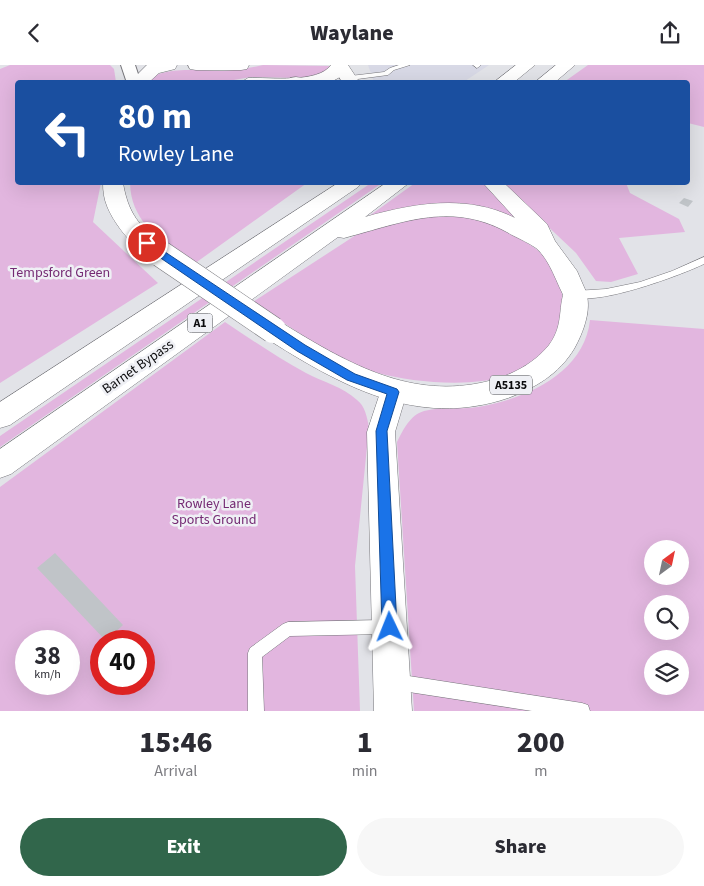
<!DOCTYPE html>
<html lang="en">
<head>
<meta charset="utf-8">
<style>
	:root { --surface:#fff; --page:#f7f7f7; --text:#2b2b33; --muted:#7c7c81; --accent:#31664b }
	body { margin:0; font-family:"Source Sans 3",sans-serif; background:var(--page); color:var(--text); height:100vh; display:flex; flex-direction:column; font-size:19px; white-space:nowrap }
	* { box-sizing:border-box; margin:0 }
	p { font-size:16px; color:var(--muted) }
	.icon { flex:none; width:28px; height:28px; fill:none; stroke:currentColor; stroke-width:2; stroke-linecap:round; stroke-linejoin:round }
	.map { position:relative; height:646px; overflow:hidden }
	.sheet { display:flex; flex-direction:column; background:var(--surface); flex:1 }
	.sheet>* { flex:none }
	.top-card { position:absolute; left:15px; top:15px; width:675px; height:105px; border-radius:5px; box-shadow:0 5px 20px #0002; background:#1a4fa0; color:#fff; overflow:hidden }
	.needle { width:32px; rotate:33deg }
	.tools { position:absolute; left:644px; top:475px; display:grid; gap:10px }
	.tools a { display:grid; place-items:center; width:45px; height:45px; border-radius:50%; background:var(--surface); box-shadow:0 5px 20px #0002; font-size:25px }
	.speed { position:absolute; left:15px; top:565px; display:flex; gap:10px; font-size:25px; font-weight:700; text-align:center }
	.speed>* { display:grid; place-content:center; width:65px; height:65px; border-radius:50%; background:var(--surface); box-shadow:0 5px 20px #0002; line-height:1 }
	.speed small { font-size:12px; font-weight:400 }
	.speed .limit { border:8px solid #d22; background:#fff; color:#111 }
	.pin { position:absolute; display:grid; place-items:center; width:42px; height:42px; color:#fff; margin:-21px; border:2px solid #fff; border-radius:50%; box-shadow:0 1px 5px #0007 }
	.me { position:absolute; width:55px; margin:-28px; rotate:358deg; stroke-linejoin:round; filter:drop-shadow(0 0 4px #0008) }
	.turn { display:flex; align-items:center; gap:18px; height:105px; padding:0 20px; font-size:22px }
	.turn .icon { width:65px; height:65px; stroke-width:2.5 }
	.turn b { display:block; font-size:35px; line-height:42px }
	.eta { display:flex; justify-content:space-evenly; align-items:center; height:85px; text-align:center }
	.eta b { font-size:30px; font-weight:800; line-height:35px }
	.button { display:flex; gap:10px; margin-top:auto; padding:10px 20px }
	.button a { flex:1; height:58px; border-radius:30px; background:var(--accent); color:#fff; font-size:20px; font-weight:800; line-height:58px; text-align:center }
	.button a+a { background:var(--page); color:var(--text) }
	header { display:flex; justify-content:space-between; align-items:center; height:65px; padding:0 20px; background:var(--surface); font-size:22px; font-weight:800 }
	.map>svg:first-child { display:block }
</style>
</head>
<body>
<header><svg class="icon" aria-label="back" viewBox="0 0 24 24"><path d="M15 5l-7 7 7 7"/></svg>Waylane<svg class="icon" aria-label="share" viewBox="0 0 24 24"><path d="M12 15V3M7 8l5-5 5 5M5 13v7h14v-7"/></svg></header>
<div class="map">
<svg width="704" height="646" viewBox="0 0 704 646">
	<rect width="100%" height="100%" fill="#e2e3e8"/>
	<path fill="#d8d9e6" d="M368,0H489L462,18L374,17Z"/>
	<path fill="#e2b6df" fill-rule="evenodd" d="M10,0H110L114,4L116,17L18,18V118H101L93,157L158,218L0,318V4Z
		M263,0L330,1L328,5L316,11L299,13L251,12L222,17L146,18C158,0 204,6 224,6C237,5 250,3 263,0Z
		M588,0H704V62L688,58V18L564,17Z
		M130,118H307L194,199C164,178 131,159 130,118Z
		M371,118H382L0,382V371Z
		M415,118H488L535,166L489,146L365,154Z
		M502,118H626L630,128L679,154L685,167L619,173L638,209L611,217L596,216L576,188Z
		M428,149C443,150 462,148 477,151C489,154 503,165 514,170C525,177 536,182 545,192C580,231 560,291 512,309C477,323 414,318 378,308C332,295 292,262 253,237L359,168Z
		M590,255L704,264V646H414L397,377C403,365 410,350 424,346C439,342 456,344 470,343C519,337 584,311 590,255ZM652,484H680V511H652ZM652,539H680V566H652ZM652,594H680V621H652Z
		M225,257C252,275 278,293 306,308C323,317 343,322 357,335C365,341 367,352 369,362L355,501L360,646H0V422ZM26,576H69V619H26ZM101,576H144V619H101Z"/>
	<path fill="#c0c4c8" d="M684,133L693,136L688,142L679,138Z
		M55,488L123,560L106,576L37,503Z"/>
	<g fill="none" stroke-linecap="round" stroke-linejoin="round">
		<defs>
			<path id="service" d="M399,0H410L394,5L388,10L350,15L346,13L350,11L384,7L390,3Z
				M473,0H480V1L477,3Z
				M704,192V199C684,209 586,246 570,229L575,226L606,224L640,217L672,206Z
				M385,555L390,557L392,562L390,567L385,569L290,571L262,592L264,646H248V588L250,583L283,559L288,557Z
				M396,609L582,638L588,640L590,646H532L396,625L391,622L388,617L391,612Z"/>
			<path id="minor" d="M121,0H135L141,18H127Z"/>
			<path id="tertiary" d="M393,316L403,319L407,327L395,367L412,646H374L367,367L383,319Z"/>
			<path id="primary" d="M147,0H177L175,4L159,8L148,18H129Z
				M188,0H249L247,4L241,5H196L190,4Z
				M331,0H347L340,12L329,18H240L248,13C269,12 318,19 331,0Z
				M103,118H123C127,141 134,155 152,171C159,177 168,181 173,189L169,194C146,201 115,162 107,141C104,134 103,126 103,118Z
				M575,221L584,223C594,241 583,268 574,284C559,309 535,323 508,333C416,364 340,320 264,272L260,265L264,258L273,256L282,258C344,296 406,333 480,318C506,313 532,301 549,280C565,259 557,239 566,223Z"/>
			<path id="trunk" d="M331,0H348L360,18H343Z
				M516,0H535L513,18H493Z
				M556,0H575L554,18H534Z
				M296,12L302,13L305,18L287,17L290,13Z
				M338,118H361L358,122L10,360L0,363V337Z
				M386,118H409L365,152C415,138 467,129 515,153L483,118H504L547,159L555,176L577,206L587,229L584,235L575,237L566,235C556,218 551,196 536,183C529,178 520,174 512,170C453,135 405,157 344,173L338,172L11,409L0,413V384Z"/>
		</defs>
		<use href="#service" stroke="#76767b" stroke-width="1"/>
		<use href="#minor" stroke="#76767b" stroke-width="2"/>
		<use href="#tertiary" stroke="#76767b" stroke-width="1"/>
		<use href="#primary" stroke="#76767b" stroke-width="1"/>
		<use href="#trunk" stroke="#76767b" stroke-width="1"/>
		<use href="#service" fill="#fff" fill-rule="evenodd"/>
		<use href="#minor" fill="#fff" fill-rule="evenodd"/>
		<use href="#tertiary" fill="#fff" fill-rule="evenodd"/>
		<use href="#primary" fill="#fff" fill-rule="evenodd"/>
		<use href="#trunk" fill="#fff" fill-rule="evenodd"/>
		<defs>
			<path id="primary-bridge" d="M161,189L273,265"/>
		</defs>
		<use href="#primary-bridge" stroke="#76767b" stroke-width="27" stroke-linecap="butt"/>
		<use href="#primary-bridge" stroke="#fff" stroke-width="26"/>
	</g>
	<path fill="#1a73e8" stroke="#114b97" d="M147,175L305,280L355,309L397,324L399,327L387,366L397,562L395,567L390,569L384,567L382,562L376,366L387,329L347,315L297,286L143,181V176Z"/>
	<g text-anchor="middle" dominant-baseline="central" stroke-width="5" stroke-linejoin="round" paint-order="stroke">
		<g fill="#eff0f5" stroke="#4f5053" stroke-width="1">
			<rect x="187.5" y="248.5" width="25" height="19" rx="4"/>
			<rect x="490" y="310.5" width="42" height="19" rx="4"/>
		</g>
		<g font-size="12" font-weight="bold" fill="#0b0b0d">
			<text x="200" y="258">A1</text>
			<text x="511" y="320">A5135</text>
		</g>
		<g font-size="14" fill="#742a73" stroke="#eff0f5">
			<text x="60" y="208">Tempsford Green</text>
			<text x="214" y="439">Rowley Lane<tspan x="214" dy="16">Sports Ground</tspan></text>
		</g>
		<g font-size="14" fill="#0b0b0d" stroke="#eff0f5">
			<text transform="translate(138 302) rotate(-35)">Barnet Bypass</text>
		</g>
	</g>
</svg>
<div class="tools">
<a><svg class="needle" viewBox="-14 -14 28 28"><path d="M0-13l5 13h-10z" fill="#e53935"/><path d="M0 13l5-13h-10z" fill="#7c7c81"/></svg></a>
<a><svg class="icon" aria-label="search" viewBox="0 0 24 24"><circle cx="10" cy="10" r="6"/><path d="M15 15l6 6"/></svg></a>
<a><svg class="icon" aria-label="layers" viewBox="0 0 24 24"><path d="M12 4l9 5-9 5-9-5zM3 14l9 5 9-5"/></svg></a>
</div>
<div class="speed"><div>38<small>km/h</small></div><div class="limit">40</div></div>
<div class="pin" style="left:147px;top:178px;background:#d93025"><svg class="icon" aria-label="arrive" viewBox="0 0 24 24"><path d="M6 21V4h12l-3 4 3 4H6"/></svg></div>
<svg class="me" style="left:390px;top:562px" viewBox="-20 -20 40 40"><path d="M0-17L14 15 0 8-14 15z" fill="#1a73e8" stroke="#fff" stroke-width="4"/></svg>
<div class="top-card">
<div class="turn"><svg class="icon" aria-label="left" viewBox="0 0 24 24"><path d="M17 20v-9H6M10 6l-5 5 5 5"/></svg><div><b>80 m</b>Rowley Lane</div></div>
</div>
</div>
<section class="sheet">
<div class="eta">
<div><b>15:46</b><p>Arrival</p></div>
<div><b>1</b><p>min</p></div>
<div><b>200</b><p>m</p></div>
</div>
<div class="button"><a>Exit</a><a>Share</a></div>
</section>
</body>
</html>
